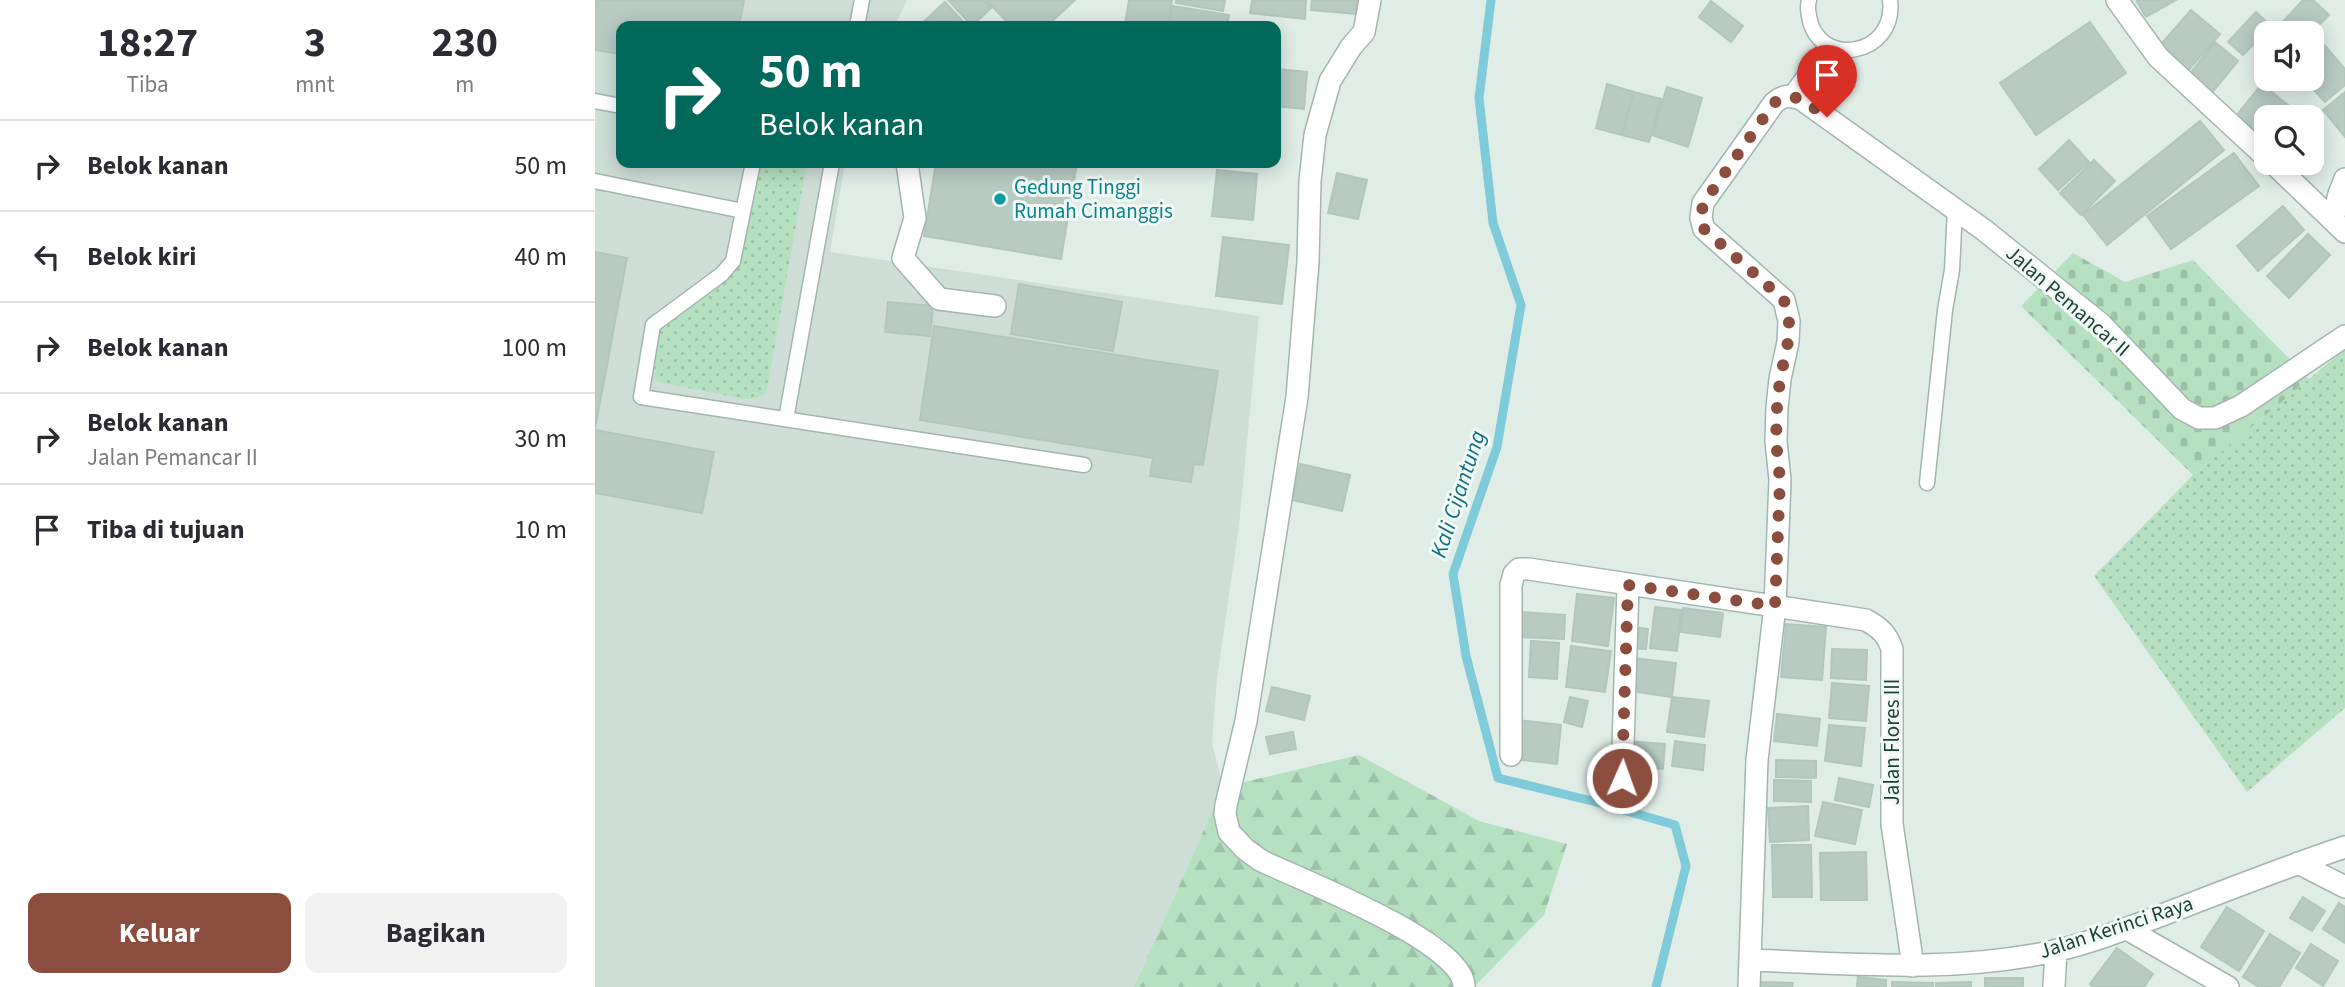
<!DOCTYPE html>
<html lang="id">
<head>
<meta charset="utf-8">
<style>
	:root { --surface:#fff; --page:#f2f2f3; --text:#2b2b33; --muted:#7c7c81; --line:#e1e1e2; --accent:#8a4d3e }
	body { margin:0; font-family:"Source Sans 3",sans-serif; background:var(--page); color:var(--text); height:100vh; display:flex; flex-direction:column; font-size:26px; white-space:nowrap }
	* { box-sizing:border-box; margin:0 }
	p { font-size:23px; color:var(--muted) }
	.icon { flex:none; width:38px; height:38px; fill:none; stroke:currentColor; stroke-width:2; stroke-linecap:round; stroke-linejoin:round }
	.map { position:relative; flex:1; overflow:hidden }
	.details { display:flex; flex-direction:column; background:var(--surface); width:595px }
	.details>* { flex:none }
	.guide { position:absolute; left:21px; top:21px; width:665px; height:147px; border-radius:14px; box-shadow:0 4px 18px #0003; background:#00695c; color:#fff; overflow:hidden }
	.tools { position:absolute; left:1659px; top:21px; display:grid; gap:14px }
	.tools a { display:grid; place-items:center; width:70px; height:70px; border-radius:14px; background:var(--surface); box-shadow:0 4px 18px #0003; font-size:35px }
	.pin { position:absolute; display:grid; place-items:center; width:60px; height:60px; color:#fff; margin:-72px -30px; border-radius:50% 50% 50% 0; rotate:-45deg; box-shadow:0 0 7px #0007 }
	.pin .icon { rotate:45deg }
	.me { position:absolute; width:77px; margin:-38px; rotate:2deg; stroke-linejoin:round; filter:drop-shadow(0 0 5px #0008) }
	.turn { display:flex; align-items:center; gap:24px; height:147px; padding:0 28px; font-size:32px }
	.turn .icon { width:91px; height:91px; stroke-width:2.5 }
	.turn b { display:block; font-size:49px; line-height:60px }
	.eta { display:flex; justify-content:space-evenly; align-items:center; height:119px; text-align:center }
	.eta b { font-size:42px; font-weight:700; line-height:49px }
	.action { display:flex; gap:14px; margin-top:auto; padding:14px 28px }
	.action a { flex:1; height:80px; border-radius:14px; background:var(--accent); color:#fff; font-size:28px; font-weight:700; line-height:80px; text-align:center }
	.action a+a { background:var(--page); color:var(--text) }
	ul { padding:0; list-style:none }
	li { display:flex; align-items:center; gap:21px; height:91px; padding:0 28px; border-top:2px solid var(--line) }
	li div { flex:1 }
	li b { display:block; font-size:26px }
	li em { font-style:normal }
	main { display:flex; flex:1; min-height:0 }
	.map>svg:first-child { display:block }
</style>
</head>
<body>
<main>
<section class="details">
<div class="eta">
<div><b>18:27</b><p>Tiba</p></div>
<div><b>3</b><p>mnt</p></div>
<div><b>230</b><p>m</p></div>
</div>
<ul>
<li><svg class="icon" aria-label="right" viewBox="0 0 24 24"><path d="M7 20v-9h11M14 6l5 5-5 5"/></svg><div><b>Belok kanan</b></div><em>50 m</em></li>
<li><svg class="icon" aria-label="left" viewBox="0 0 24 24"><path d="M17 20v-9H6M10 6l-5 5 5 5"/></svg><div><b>Belok kiri</b></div><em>40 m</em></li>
<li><svg class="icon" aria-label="right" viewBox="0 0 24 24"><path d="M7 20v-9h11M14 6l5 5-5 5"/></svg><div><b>Belok kanan</b></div><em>100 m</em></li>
<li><svg class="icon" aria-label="right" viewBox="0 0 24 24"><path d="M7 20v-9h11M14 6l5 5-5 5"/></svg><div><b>Belok kanan</b><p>Jalan Pemancar II</p></div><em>30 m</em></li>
<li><svg class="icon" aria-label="arrive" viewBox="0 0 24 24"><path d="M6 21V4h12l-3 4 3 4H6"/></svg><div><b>Tiba di tujuan</b></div><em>10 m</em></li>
</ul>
<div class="action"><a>Keluar</a><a>Bagikan</a></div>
</section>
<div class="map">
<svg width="1750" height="987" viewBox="0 0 1750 987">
	<defs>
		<pattern id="grass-dots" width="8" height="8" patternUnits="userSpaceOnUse" patternTransform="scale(1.75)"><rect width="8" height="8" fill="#b6e1c1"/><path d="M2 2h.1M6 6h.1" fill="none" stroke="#9cc2a6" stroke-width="1.8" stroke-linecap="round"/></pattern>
		<pattern id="forest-firs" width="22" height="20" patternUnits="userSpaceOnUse" patternTransform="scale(1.75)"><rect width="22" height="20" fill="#b6e1c1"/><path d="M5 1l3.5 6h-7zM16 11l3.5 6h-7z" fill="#9cc2a6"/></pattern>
		<pattern id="cemetery-stones" width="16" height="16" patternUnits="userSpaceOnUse" patternTransform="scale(1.75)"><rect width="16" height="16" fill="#b6e1c1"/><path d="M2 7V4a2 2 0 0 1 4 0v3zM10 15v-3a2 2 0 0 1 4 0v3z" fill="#9cc2a6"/></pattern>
	</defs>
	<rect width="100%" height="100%" fill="#e0ede7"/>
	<path fill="#ceddd6" d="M0,0H312L300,26H26V163H250L235,252L664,316L644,526L622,679L617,743L628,787L539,987H0Z"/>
	<path fill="url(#grass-dots)" d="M159,163H212L172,389C167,398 159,399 149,399L63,382C49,367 58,346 61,328L134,274Z
		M1750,349V708L1652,792L1499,576L1598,475Z"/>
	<path fill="url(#forest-firs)" d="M764,755L884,821L972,844L949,915L879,987H539L628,787Z"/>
	<path fill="url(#cemetery-stones)" d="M1478,253L1530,282L1598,260L1714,379L1598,475L1426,306Z"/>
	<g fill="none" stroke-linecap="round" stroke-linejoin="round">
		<path stroke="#80cbd9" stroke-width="9" d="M896,0L884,98L898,223L926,305L902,447L858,574L871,656L903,778L1001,802L1080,825L1091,866L1061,987"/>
	</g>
	<path fill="#b7cbc3" stroke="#b1c7be" stroke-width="2" d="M0,0H149L144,26H26V54L0,50Z
		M388,0L396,8L377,26L354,1Z
		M391,0H480L452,26H416Z
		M534,0H577L573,26L530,25Z
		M581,0H630L628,11L581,3Z
		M657,0H711L710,19L655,13Z
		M717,0H763L761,14L716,10Z
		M1541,0H1581L1551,17Z
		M1708,0H1718L1734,15L1716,33H1690L1683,27Z
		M1116,1L1148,26L1136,42L1104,17Z
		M350,2L372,26H326L325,25Z
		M578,6L634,15L632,26H575Z
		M1596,10L1625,34L1589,75L1561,50Z
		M1661,12L1676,26L1648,55L1633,42Z
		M1495,22L1531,73L1441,135L1405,83Z
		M1724,39L1750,69V85L1730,102L1709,79H1717V46Z
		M1620,42L1643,61L1616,94L1593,76Z
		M681,69L712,72L709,109L681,106Z
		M1012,84L1039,92L1027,135L1001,128Z
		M1667,84L1703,113L1700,117H1671V143L1640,117Z
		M1072,87L1107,98L1093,147L1057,135Z
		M1039,92L1066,99L1054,142L1027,135Z
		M1750,92V137L1728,110Z
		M1605,121L1629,150L1512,245L1488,215Z
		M1474,140L1494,162L1463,190L1444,169Z
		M1639,153L1664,186L1576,249L1552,216Z
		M1499,160L1520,181L1486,215L1465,193Z
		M341,163H482L466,259L329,236Z
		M622,170L662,174L658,220L617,216Z
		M742,173L772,180L763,219L733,213Z
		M1688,206L1709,230L1663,271L1642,246Z
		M1713,234L1735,255L1694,298L1672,276Z
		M628,237L694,245L687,304L621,296Z
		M0,252L32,258L0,429Z
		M424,284L527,302L518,351L416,334Z
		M293,302L338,306L335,336L290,332Z
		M339,326L623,371L608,465L599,464L596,482L555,476L558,458L325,420Z
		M0,430L119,452L107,513L0,493Z
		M705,464L755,475L747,511L697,500Z
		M982,594L1019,598L1013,646L977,641Z
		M1060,607L1086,610L1082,651L1055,648Z
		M1088,608L1128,613L1125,637L1085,632Z
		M927,612L970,615L969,639L926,637Z
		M1191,624L1231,627L1227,680L1186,677Z
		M1036,627L1053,629L1051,649L1034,648Z
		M936,641L964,643L962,679L934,677Z
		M976,646L1016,651L1010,692L971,687Z
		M1237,649L1272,650L1271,680L1236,678Z
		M1039,658L1081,663L1077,697L1035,691Z
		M1237,683L1274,686L1271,721L1234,718Z
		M677,687L715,696L709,720L671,711Z
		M975,697L993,701L987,727L969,722Z
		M1077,697L1114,701L1109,737L1072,732Z
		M1182,714L1225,719L1222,746L1179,741Z
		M923,720L966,725L962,764L919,759Z
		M1234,725L1270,728L1266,766L1230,761Z
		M698,732L701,749L675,754L671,737Z
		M1030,741L1070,744L1068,769L1028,765Z
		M1080,741L1110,745L1108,770L1077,766Z
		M1181,760L1221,761V778L1181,777Z
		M1244,778L1278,785L1274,807L1240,800Z
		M1179,780L1216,781V802L1179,801Z
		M1228,802L1267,810L1260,844L1220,836Z
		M1213,806L1214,840L1175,842L1173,808Z
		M1177,845H1216L1217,897H1178Z
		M1271,852L1272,900H1226L1225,853Z
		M1708,897L1730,911L1717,931L1695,918Z
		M1744,903L1750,907V943L1728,929Z
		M1632,907L1669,931L1644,971L1606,947Z
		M1675,934L1705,953L1684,987H1664L1648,977Z
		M1716,944L1743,961L1728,986L1701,968Z
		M1522,948L1558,974L1549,987H1498L1495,984Z
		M1263,977L1291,980V987H1262Z
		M1390,978H1428V987H1390Z
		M1165,982L1198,983L1197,987H1165Z
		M1297,982L1338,983V987H1297Z
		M1376,982V987H1341V983Z"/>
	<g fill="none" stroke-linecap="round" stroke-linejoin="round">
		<defs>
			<path id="service" d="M1214,0C1212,6 1213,10 1214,16C1222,69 1302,57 1295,0
				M262,26L267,0
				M1195,95L1232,45
				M0,101L26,106
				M158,163L138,261L127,274L58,325L46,397L489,465
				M0,181L148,211
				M191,419L237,163
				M1332,483L1350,310L1357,270L1360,209"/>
			<path id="minor" d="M775,0L769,32L756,47L735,81L720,135L715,181L713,262L702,397L651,721L631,805L630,814L634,832L650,849L665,860C703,879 870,942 869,987
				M1522,0L1563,57L1671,157
				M312,163L320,218L308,258L344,299L400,306
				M1678,163L1750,232
				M1738,220L1744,194L1750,179
				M916,755V585L919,574L924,569H934L1271,620C1285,628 1292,634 1297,649V824L1318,966
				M1027,778L1033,585
				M1703,863L1750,887
				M1532,929L1633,987
				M1156,960C1258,964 1359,973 1459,951C1500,942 1541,925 1580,910C1637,888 1693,866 1750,847
				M1154,987L1162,760L1180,606L1185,480L1181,441L1182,408L1185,379L1193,342L1194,321L1189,300L1109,229L1106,218L1108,203L1179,103C1188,95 1194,95 1206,99L1389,230L1506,324L1587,409L1604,418H1620L1646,406L1750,336
				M1459,987L1461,950"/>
		</defs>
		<use href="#service" stroke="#a2b5ae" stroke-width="17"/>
		<use href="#minor" stroke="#a2b5ae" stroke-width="24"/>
		<use href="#service" stroke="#fff" stroke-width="14"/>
		<use href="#minor" stroke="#fff" stroke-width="21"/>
	</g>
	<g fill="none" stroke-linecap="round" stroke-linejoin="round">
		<path stroke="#8a4d3e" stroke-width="12" stroke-dasharray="0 21.6" d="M1027,778L1033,585L1180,606L1185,480L1181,441L1182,408L1185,379L1193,342L1194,321L1189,300L1109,229L1106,218L1108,204L1179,103C1198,87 1215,106 1232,117"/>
	</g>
	<circle fill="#0f9aa8" stroke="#f0f9f5" stroke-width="2.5" cx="405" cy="199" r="7"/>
	<g text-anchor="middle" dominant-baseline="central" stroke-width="6" stroke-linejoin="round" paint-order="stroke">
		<g font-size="21" fill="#0d838f" stroke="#f0f9f5" text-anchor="start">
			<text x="419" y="187">Gedung Tinggi<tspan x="419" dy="24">Rumah Cimanggis</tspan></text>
		</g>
		<g font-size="21" fill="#1e3f36" stroke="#f0f9f5">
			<text transform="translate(1473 301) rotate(41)">Jalan Pemancar II</text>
			<text transform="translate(1297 742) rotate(-90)">Jalan Flores III</text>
			<text transform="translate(1521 927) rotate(-18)">Jalan Kerinci Raya</text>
		</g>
		<g font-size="23" font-style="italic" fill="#116f82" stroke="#f0f9f5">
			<text transform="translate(863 494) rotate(-72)">Kali Cijantung</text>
		</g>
	</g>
</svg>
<div class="tools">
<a><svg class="icon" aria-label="sound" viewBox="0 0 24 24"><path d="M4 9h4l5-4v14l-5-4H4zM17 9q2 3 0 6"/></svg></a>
<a><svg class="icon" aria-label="search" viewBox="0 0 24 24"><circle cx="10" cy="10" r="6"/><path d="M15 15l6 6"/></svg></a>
</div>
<div class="pin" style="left:1232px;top:117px;background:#d93025"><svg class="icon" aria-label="arrive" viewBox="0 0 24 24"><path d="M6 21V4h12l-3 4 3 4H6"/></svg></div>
<svg class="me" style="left:1027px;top:778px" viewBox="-20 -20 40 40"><circle r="17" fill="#8a4d3e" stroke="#fff" stroke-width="3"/><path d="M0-11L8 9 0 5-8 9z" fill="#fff"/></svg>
<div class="guide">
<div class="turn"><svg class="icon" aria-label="right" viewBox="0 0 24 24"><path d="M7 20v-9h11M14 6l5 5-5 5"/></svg><div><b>50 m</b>Belok kanan</div></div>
</div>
</div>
</main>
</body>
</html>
